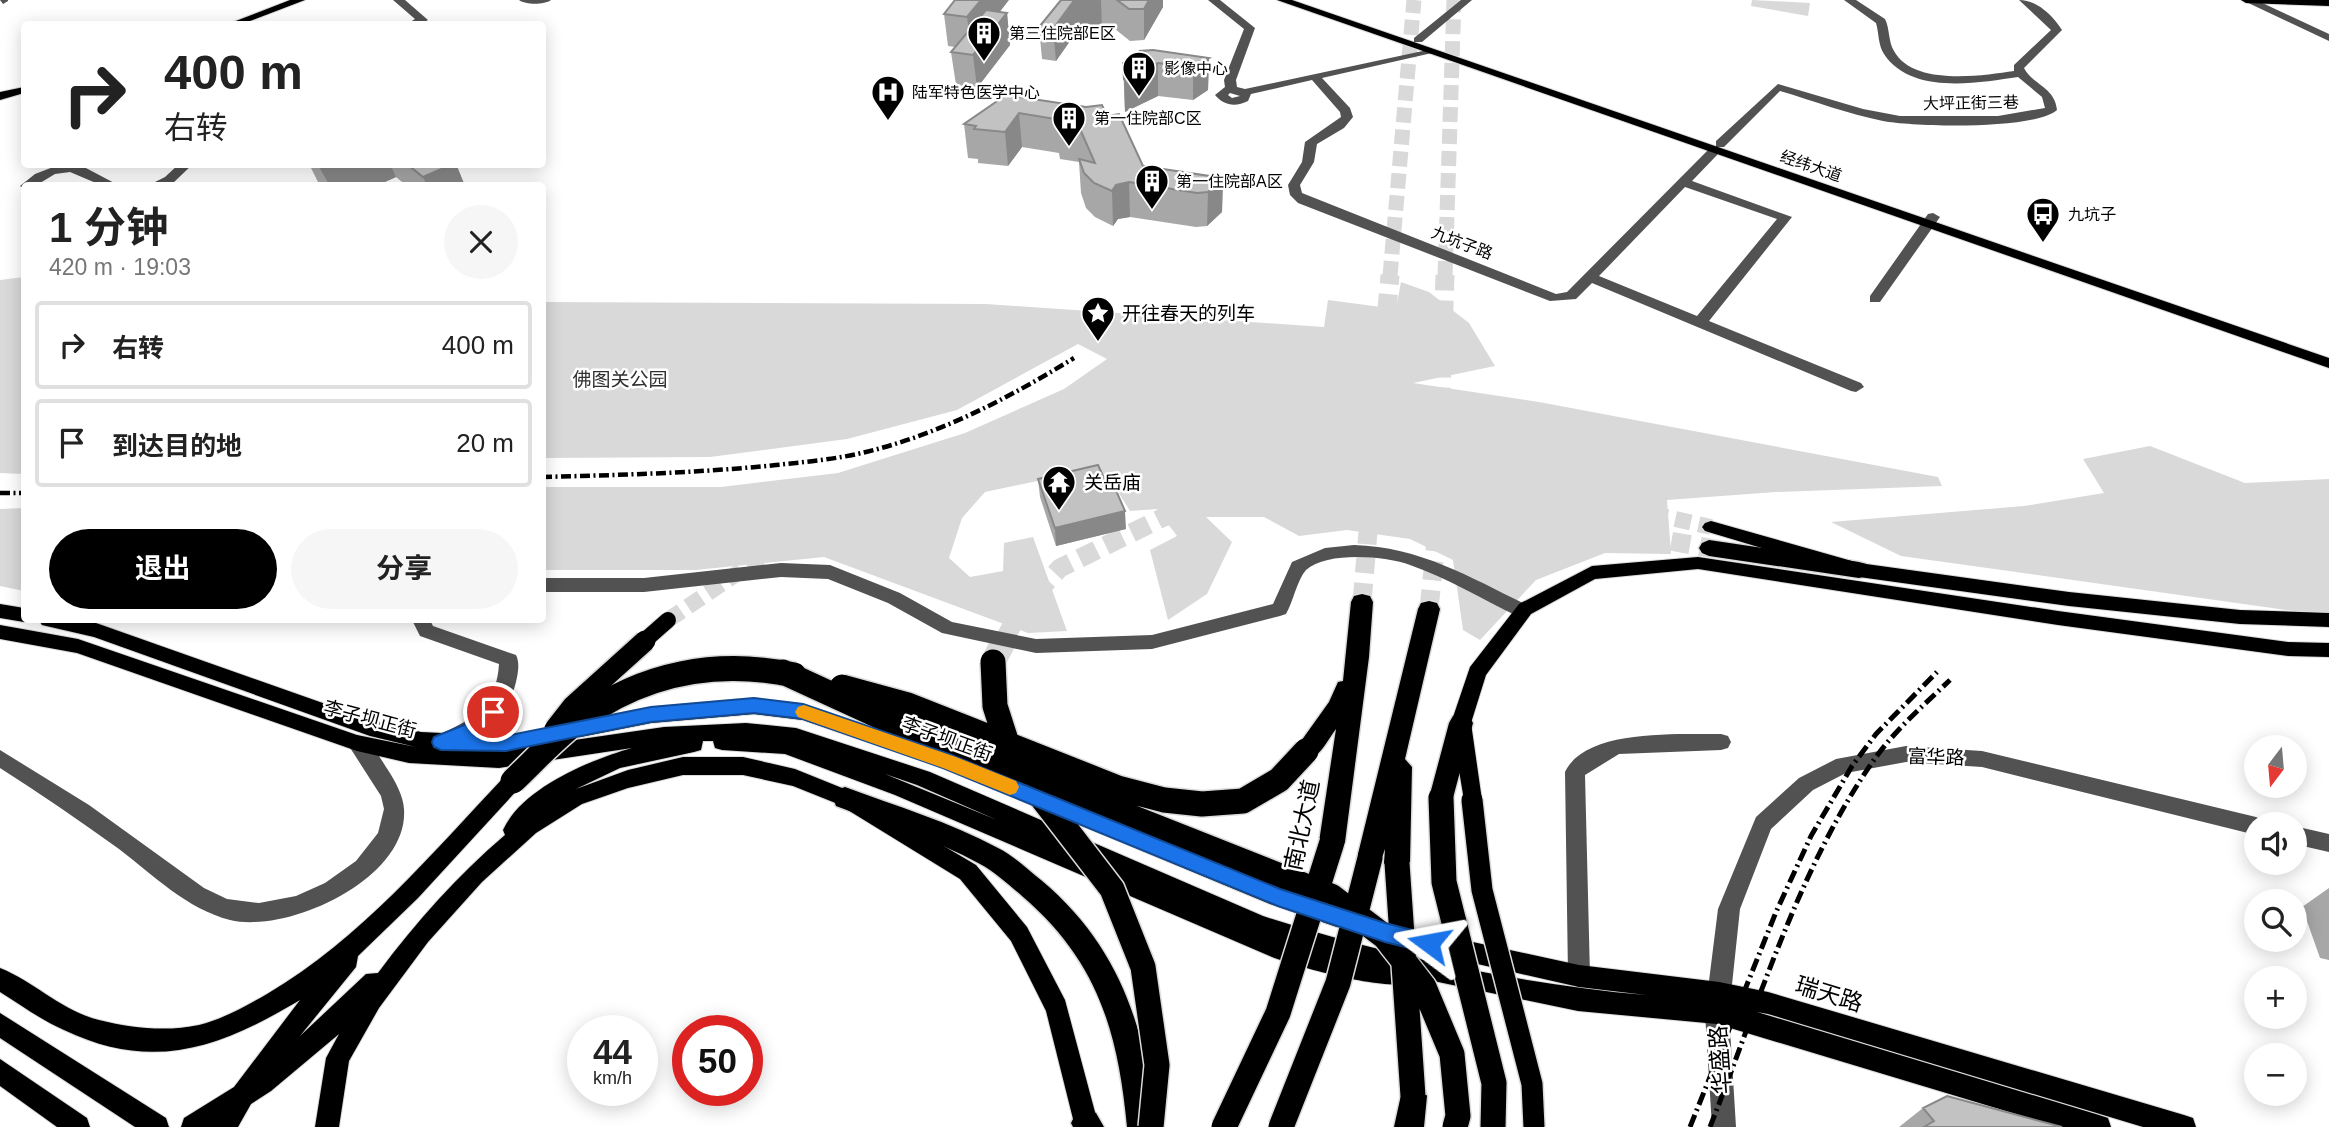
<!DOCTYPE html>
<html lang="zh">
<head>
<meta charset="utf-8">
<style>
	:root { --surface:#fff; --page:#f6f6f6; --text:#222; --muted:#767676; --line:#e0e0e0; --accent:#000 }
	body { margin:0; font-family:Arial,"Noto Sans SC",sans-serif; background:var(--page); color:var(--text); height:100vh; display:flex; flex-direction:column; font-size:26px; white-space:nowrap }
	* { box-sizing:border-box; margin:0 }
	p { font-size:23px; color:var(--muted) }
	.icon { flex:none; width:38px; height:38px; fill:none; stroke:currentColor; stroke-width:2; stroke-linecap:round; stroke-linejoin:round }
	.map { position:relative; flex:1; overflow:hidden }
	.drawer { position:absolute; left:21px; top:182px; width:525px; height:441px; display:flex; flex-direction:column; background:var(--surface); border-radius:7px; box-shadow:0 4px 18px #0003 }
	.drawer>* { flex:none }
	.guide { position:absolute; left:21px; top:21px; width:525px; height:147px; border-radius:7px; box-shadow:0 4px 18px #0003; background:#fff; color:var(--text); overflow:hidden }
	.needle { width:46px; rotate:196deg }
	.buttons { position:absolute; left:2244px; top:735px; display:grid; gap:14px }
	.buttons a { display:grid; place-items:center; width:63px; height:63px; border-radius:50%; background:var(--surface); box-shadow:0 4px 18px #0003; font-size:35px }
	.speed { position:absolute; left:567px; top:1015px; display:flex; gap:14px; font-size:35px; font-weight:700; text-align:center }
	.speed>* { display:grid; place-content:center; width:91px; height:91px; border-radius:50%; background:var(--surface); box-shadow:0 4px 18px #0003; line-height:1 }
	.speed small { font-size:18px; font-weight:400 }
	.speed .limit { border:10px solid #d22; background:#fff; color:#111 }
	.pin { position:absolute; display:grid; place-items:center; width:60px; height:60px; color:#fff; margin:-30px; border:4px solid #fff; border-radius:50%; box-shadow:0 2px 7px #0007 }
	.me { position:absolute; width:77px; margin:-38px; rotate:283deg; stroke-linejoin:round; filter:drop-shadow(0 0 5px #0008) }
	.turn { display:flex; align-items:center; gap:24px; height:147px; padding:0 28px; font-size:32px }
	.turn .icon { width:91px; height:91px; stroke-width:2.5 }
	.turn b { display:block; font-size:49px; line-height:60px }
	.round { display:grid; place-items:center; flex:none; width:74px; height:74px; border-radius:37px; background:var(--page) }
	.overview { display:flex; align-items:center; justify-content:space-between; height:119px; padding:0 28px }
	h1 { font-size:42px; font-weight:700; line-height:52px }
	.cta { display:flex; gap:14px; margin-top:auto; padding:14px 28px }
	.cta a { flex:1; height:80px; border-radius:42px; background:var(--accent); color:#fff; font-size:28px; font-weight:700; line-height:80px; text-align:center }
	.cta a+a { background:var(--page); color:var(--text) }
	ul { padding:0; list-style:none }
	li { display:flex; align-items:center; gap:21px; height:88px; margin:0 14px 10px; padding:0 14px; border:4px solid var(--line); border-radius:7px }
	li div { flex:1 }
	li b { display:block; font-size:26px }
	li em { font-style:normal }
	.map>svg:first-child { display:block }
</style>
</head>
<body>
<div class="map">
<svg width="2329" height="1127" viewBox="0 0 2329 1127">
	<rect width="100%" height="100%" fill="#fff"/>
	<path fill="#d9d9d9" d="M1752,0L1810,3L1808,16L1751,6Z
		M24,277V474L0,473V280Z
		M1401,282L1429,292L1469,323L1495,366L1413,383L1539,402L1938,477L1942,486L1776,492L1667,500L1671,554L1605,553L1536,580L1480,640L1463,630L1453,560L1410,539L1347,530L1299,536L1264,517H1206L1232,542L1207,594L1168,620L1150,550L1177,536L1157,509L1130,511L1107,474L1061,476L985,492L962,518L949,558L970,577L1003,571L1004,543L1033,537L1067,631L1028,633L824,557L696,570H543L542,487H721L838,473L965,433L1064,389L1107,359L1078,344L957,410L847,439L710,457L543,458V302L986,304L1324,327L1328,300L1396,309Z
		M2150,446L2245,483L2329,479V612H2301L1901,556L1831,522L2024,506L2104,493L2083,459Z
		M24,508V591L0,586V509Z"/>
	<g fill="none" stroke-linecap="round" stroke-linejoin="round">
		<path stroke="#d9d9d9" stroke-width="16" stroke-dasharray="16 8" stroke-linecap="butt" d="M668,620L757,560L842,511L944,471L1056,450L1208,442L1385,454L1711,527"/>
		<path stroke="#d9d9d9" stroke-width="15" stroke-dasharray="15 7" stroke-linecap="butt" d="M1390,276L1414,0
			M1445,276L1454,0"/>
		<path stroke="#d9d9d9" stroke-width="19" stroke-dasharray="19 10" stroke-linecap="butt" d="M1362,602L1390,275
			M1429,609L1436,541L1445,275
			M1003,642L1021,609L1060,568L1164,517L1271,492L1331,487L1402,493L1709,548"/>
		<path stroke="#d9d9d9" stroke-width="25" stroke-dasharray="25 13" stroke-linecap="butt" d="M993,662L1004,641"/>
		<defs>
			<path id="major" d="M290,0H305L242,24H228Z
				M1277,0H1292L2329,358V368Z
				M2241,0H2329V6L2246,3Z
				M24,87V93L0,100V92Z
				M1711,521L1859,563L2069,592L2240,610L2329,613V627L2240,624L2069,606L1859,577L1705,531L1702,527L1705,523Z
				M1698,557L2058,611L2288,642L2329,643V657L2288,656L2058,625L1698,569L1595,579L1531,614L1486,675L1471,723L1482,800L1479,806L1472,809L1465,806L1451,723L1470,667L1519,604L1592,566Z
				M0,604L24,608V620H31L24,622L0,618Z
				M39,620H80L96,623L371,720L421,732L506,736L651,707L754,698L803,704L956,756L1281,888L1368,918L1371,925L1368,932L1360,935L1270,904L943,768L803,720L754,714L651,723L540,745L664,727L746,723L796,728L930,772L1263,916C1383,955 1520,984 1646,995L1579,987L1394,945L1386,942L1383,935L1386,928L1394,925L1579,965L1719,982L1768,992L2184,1115L2193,1118L2196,1127H2143L1768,1014L1757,1012L2099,1115L2108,1118L2111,1127H2059L1717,1024L1578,1011L1419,978C1405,998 1295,966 1272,957L895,795L785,754L722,750L715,748L713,741H703L701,750L694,752L620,768L576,789L628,770L683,757H743L795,769L852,792L976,865L1027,927L1065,1000L1099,1127H1075L1046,1011L1011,941L960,879L838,804L793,786L743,775H683L628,788L582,804L536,833L482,882L428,942L379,1008L349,1061L339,1127H315L326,1058L339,1034L271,1091L251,1104L238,1127H181L184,1118L234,1087L300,1000C221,1047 154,1073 64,1030C41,1020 21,1005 0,992V968C35,982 62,1011 99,1020C130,1028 167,1032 199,1025C223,1019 246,1006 267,994C361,939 432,853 506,775L513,772L520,775L523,781L520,787L418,898L358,956L356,967L300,1036L366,974L378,973C416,922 457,876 505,835L503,830C522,788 590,760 632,748L499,768L409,763L357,751L77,653L0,639V625L78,639L357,735L416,747L370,736L94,637L42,625ZM885,774L917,785L997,820Z
				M0,1013L166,1118L169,1127H135L0,1038Z
				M0,1059L87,1118L90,1127H57L0,1086Z"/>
			<path id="highway" d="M1709,540L1859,562L1866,564L1870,570L1866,576L1859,578L1709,556L1702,553L1699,548L1702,543Z
				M1362,594L1370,596L1373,602L1369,657L1345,842L1341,850L1332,853L1323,850L1319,842L1336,729C1326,742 1317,765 1298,758L1294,751L1329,702L1338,682L1343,681L1351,602L1354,596Z
				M1429,601L1437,603L1440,609L1405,759L1412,767L1410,863L1406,871L1397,874L1388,871L1384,863L1385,849L1379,866L1370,869L1361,866L1357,858L1418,609L1421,603Z
				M1461,713L1469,716L1473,723L1453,798L1450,806L1441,809L1432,806L1429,798L1449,723L1453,716Z
				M845,787C896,806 950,822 998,848C1014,856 1027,869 1041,880C1120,946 1145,1028 1157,1127H1127C1118,1032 1098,961 1022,896C1009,885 995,872 980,864C935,839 884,824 836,806L833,798L836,790Z
				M1413,1082L1423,1086L1427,1096L1424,1127H1394L1403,1086Z
				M1086,1108L1096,1113L1104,1127H1073L1071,1123L1076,1113Z"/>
		</defs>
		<use href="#major" stroke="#dbdbdb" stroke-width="2"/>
		<use href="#highway" stroke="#dbdbdb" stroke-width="3"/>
		<path fill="#525252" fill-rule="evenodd" d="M0,0H8V1L3,4Z
			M393,0H405L428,20L421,24H407L415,19Z
			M519,0H551C544,5 526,5 519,0Z
			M1208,0H1220L1255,28L1236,80L1237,87L1245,89L1432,49V53L1322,78L1350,108L1353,117L1344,128L1317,144L1314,162L1300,185L1302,193L1556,294L1567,292L1710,148H1718V154L1692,181L1792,217L1709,321L1861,383L1864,387L1856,392L1851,391L1592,283L1576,299L1550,301L1298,203L1290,195L1288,185L1302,162L1305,142L1341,117L1340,112L1312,80L1251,94L1248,101C1236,107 1224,106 1215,95L1225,87L1224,80L1244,29ZM1230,93L1240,96L1232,98L1228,95ZM1685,187L1777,219L1697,316L1599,276Z
			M1461,0H1472L1422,42H1414V38Z
			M1844,0H1856L1885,19C1890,29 1888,41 1894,51C1913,86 1981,76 2014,71V65L2051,30L2019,0C2037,0 2052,15 2062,30L2024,68C2033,85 2055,87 2057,110C2034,130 1915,127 1883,121C1848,114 1814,101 1780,91L1724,147H1716V141L1778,84L1863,109L1900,116H1998L2045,108L2042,97L2018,77C1977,83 1911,95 1884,54C1878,45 1879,33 1876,23Z
			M2242,0H2256L2329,34V41Z
			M61,164L84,167L120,186H103L70,172L55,174L35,186H24V189L20,186L35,174Z
			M179,164H193L173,183L147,186L165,177Z
			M1933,213L1940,217L1880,302H1870V296L1928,214Z
			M1354,545C1421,547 1471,578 1529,606L1532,611L1529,616H1517C1482,599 1447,578 1410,565C1386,556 1327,551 1306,570C1297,580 1293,602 1286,614L1280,616L1152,649L1036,653L942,633L888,603L828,579L781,577L644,592H542V578H644L781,563L830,565L900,593L952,622L1036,639L1152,635L1273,604L1292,562L1325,548Z
			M412,620H430L433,626L516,655C520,663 518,673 516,682C507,720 476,738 441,750L434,748L431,742C435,734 441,734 449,730C479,716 497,699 499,664L420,636Z
			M1721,734L1728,736L1731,742L1728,748L1721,750L1619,754L1585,775L1590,976L1587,984L1579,987L1571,984L1568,976L1565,772C1586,728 1679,735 1721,734Z
			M357,735C370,739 380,758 388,770C395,781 403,795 404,809C409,878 289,934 230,920C187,909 153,875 119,849C80,821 41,794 0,768V750L89,805L204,888L227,899L259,903L296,896L325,883L356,861L378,833L384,809L381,796L347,743L350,737Z
			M1906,746L1982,751L2256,817L2263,820L2266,824H2256V835L1982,767L1906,762L1846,773L1813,790L1771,829L1740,909L1729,1013L1736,1127H1712L1705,1013L1718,909L1756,817L1799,778L1836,759Z
			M2294,826L2329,834V852L2294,844Z"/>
		<use href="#major" fill="#000" fill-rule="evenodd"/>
		<use href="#highway" fill="#000" fill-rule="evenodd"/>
		<path stroke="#000" stroke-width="4.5" stroke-dasharray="10 3.5 2 3.5" stroke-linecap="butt" d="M542,477C620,475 698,473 776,465C806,462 837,459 866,452C940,434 1009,398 1074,358
			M0,493H24"/>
		<path stroke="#000" stroke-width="5" stroke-dasharray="13 4.5 2 4.5" stroke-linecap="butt" d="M1690,1127L1776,912L1811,836L1852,766L1876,734L1937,672
			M1710,1127C1758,1005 1800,864 1876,757C1897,728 1924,705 1950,680"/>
		<defs>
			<path id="major-bridge-far1" d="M643,642L668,620"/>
			<path id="major-bridge" d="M555,729L573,706L645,641
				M1472,800L1482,890L1532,1084L1534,1127"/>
			<path id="highway-bridge" d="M993,662L995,706L1012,759L1112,889L1143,967L1157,1065L1151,1127
				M783,672L896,724L1331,896L1385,937L1424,987L1452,1054L1458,1116L1455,1127
				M842,687L908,705L1118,788L1164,800L1202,804L1243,801L1279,780L1306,751
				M513,781C535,760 556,737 580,719C644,673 717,659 794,675
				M1441,798L1444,882L1494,1083L1493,1127
				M1397,863L1413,1096
				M1224,1127L1278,1013L1332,842
				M1281,1127L1338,983L1370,858"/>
		</defs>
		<use href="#major-bridge-far1" stroke="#dbdbdb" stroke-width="18" stroke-linecap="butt"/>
		<use href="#major-bridge" stroke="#dbdbdb" stroke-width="24" stroke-linecap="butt"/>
		<use href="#highway-bridge" stroke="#dbdbdb" stroke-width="28" stroke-linecap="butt"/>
		<use href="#major-bridge-far1" stroke="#000" stroke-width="16"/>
		<use href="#major-bridge" stroke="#000" stroke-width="21"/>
		<use href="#highway-bridge" stroke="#000" stroke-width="25"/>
	</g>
	<path fill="#a7a7a7" d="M1061,0H1163V7L1144,40L1130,41L1115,29L1102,28L1075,34L1056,61L1042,59L1039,27Z
		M1000,12L1007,13L1010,45L977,88L956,85L951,52L955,47L948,46L944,14Z
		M1140,51L1209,58L1208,90L1193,100L1158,96L1125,112L1123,63L1140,55Z
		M1006,95L1107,116L1143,166L1223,178L1222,212L1207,226L1196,227L1130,217L1118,219L1113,226L1095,217L1086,208L1081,193L1079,162L1060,159L1059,153L1022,147L1008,166L978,163V159L968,158L964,124Z
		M309,164H456L465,186H407L396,177L376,186H320Z
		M1038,479L1126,529L1056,546L1040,497Z
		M2329,888V960L2320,958L2302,907Z
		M1923,1108L2062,1127H1899Z"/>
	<path fill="#888" d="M981,0H1009L971,49L967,17Z
		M1082,0H1101L1102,28L1075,34L1056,61L1053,29L1073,2Z
		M1149,0H1163V7L1144,40V9Z
		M1007,13L1010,45L977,88L973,55Z
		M1209,58L1208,90L1193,100V67Z
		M1158,63V96L1125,112L1124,79Z
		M1019,113L1022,147L1008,166L1005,132Z
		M325,164H390L396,177L376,186H330L319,167Z
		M453,164H456L465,186H427L423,177Z
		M1223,178L1222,212L1207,226L1208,192Z
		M1129,182L1130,217L1118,219L1113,226L1112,191L1116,185Z
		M1125,511L1126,529L1056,546L1055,528Z"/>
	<path fill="#c2c2c2" stroke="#888" stroke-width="2" d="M955,0H981L967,17L944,14Z
		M1061,0H1082L1073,2L1053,29L1039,27Z
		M1117,0H1149L1144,9H1129Z
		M986,10L1007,13L973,55L951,52Z
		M1153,50L1209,58L1193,67L1158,63L1124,79L1123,63L1141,54L1140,51Z
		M1006,95L1086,107L1102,105L1107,116L1119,114L1143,166L1223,178L1208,192L1197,193L1129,182L1116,185L1112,191L1094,183L1084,173L1079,159L1095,163L1080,129L1057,125L1061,120L1019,113L1005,132L974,129L976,126L964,124Z
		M407,164H453L423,177Z
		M1098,465L1109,489L1115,488L1125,511L1055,528L1038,479Z
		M1947,1096L2062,1127H1924L1934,1121L1923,1108Z"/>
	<path fill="#1a73e8" stroke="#114b97" stroke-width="2" d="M754,698L803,704L949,754L1280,889L1385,923L1436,936L1439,943L1436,950L1429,953L1385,942L1278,906L943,768L803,719L754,713L651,722L506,751L441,750L434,747L432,742L434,737L464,725L493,705L499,707L502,712L477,735L506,736L651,707Z"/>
	<path fill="#f59e0b" d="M804,705L956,757L1016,781L1019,787L1016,793L1010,795L943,768L798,717L795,712L798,707Z"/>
	<defs>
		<symbol id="building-pin" viewBox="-11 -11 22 30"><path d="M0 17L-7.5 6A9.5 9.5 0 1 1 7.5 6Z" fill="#000" stroke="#fff"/><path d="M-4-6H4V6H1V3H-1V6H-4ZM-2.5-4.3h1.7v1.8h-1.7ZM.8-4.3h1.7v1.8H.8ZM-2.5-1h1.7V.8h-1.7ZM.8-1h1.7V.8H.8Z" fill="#fff"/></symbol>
		<symbol id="hospital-pin" viewBox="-11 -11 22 30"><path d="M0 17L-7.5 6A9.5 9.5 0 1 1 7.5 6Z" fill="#000" stroke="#fff"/><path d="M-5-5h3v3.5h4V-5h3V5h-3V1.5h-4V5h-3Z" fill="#fff"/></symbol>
		<symbol id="bus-pin" viewBox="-11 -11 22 30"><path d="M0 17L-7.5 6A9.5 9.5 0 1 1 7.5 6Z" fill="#000" stroke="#fff"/><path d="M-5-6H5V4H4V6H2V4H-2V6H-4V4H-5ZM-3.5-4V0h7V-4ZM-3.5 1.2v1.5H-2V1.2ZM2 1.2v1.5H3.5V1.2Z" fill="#fff"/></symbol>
		<symbol id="sight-pin" viewBox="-11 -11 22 30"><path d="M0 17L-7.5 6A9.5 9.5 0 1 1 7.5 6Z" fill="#000" stroke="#fff"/><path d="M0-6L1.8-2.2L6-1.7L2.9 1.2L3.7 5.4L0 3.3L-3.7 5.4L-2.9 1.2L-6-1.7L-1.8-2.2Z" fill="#fff"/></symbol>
		<symbol id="temple-pin" viewBox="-11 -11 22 30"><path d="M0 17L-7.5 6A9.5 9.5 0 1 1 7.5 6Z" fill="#000" stroke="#fff"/><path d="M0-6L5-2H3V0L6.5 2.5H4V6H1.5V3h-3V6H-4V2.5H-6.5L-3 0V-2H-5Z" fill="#fff"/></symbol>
	</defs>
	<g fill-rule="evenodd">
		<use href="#building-pin" x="965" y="14" width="38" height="52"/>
		<use href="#building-pin" x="1120" y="49" width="38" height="52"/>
		<use href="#hospital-pin" x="869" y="73" width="38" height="52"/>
		<use href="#building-pin" x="1050" y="99" width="38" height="52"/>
		<use href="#building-pin" x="1133" y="162" width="38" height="52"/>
		<use href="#bus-pin" x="2024" y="195" width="38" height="52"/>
		<use href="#sight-pin" x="1079" y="294" width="38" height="52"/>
		<use href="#temple-pin" x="1040" y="463" width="38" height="52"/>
	</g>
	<g text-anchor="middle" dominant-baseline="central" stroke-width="5" stroke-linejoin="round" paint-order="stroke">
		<g font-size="16" fill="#000" stroke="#fff" text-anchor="start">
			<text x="1009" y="33">第三住院部E区</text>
			<text x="1164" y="68">影像中心</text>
			<text x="912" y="92">陆军特色医学中心</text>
			<text x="1094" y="118">第一住院部C区</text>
			<text x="1176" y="181">第一住院部A区</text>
			<text x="2068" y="214">九坑子</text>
		</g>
		<g font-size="16" fill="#000" stroke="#fff">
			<text transform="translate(1971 103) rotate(-1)">大坪正街三巷</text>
			<text transform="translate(1811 166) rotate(19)">经纬大道</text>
			<text transform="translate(1462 243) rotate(21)">九坑子路</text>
		</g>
		<g font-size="19" fill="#000" stroke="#fff" text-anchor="start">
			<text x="1122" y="313">开往春天的列车</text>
			<text x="1084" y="482">关岳庙</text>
		</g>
		<g font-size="19" fill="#303030" stroke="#fff">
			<text x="620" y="379">佛图关公园</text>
		</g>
		<g font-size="19" fill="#000" stroke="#fff">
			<text transform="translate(370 719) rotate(15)">李子坝正街</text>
			<text transform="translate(947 739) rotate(20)">李子坝正街</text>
			<text transform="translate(1936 757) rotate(2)">富华路</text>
		</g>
		<g font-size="23" fill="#000" stroke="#fff">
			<text transform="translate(1302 825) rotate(-78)">南北大道</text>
			<text transform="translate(1829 994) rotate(17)">瑞天路</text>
			<text transform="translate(1720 1060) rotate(-94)">华盛路</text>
		</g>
	</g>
</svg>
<div class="buttons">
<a><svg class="needle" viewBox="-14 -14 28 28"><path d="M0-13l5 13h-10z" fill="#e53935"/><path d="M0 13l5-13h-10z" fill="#767676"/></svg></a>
<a><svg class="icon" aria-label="sound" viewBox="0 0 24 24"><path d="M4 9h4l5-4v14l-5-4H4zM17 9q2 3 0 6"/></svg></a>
<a><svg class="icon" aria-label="search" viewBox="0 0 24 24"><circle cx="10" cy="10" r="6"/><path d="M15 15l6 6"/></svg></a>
<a>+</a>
<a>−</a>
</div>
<div class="speed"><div>44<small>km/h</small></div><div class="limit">50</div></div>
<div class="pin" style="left:493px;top:712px;background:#d93025"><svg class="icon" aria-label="arrive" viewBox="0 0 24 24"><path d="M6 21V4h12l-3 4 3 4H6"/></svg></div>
<svg class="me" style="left:1429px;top:943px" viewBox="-20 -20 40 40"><path d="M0-17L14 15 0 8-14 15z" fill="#1a73e8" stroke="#fff" stroke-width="4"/></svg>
<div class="guide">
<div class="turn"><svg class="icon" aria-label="right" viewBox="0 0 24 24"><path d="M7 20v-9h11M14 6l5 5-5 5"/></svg><div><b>400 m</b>右转</div></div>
</div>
<section class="drawer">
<div class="overview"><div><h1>1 分钟</h1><p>420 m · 19:03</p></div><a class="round"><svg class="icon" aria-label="close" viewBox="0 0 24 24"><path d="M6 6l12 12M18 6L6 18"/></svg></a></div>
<ul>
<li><svg class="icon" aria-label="right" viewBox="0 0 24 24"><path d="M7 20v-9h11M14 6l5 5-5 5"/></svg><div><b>右转</b></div><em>400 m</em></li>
<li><svg class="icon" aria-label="arrive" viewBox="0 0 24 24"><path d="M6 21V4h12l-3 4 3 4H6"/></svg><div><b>到达目的地</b></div><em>20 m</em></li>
</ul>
<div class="cta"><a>退出</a><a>分享</a></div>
</section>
</div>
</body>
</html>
